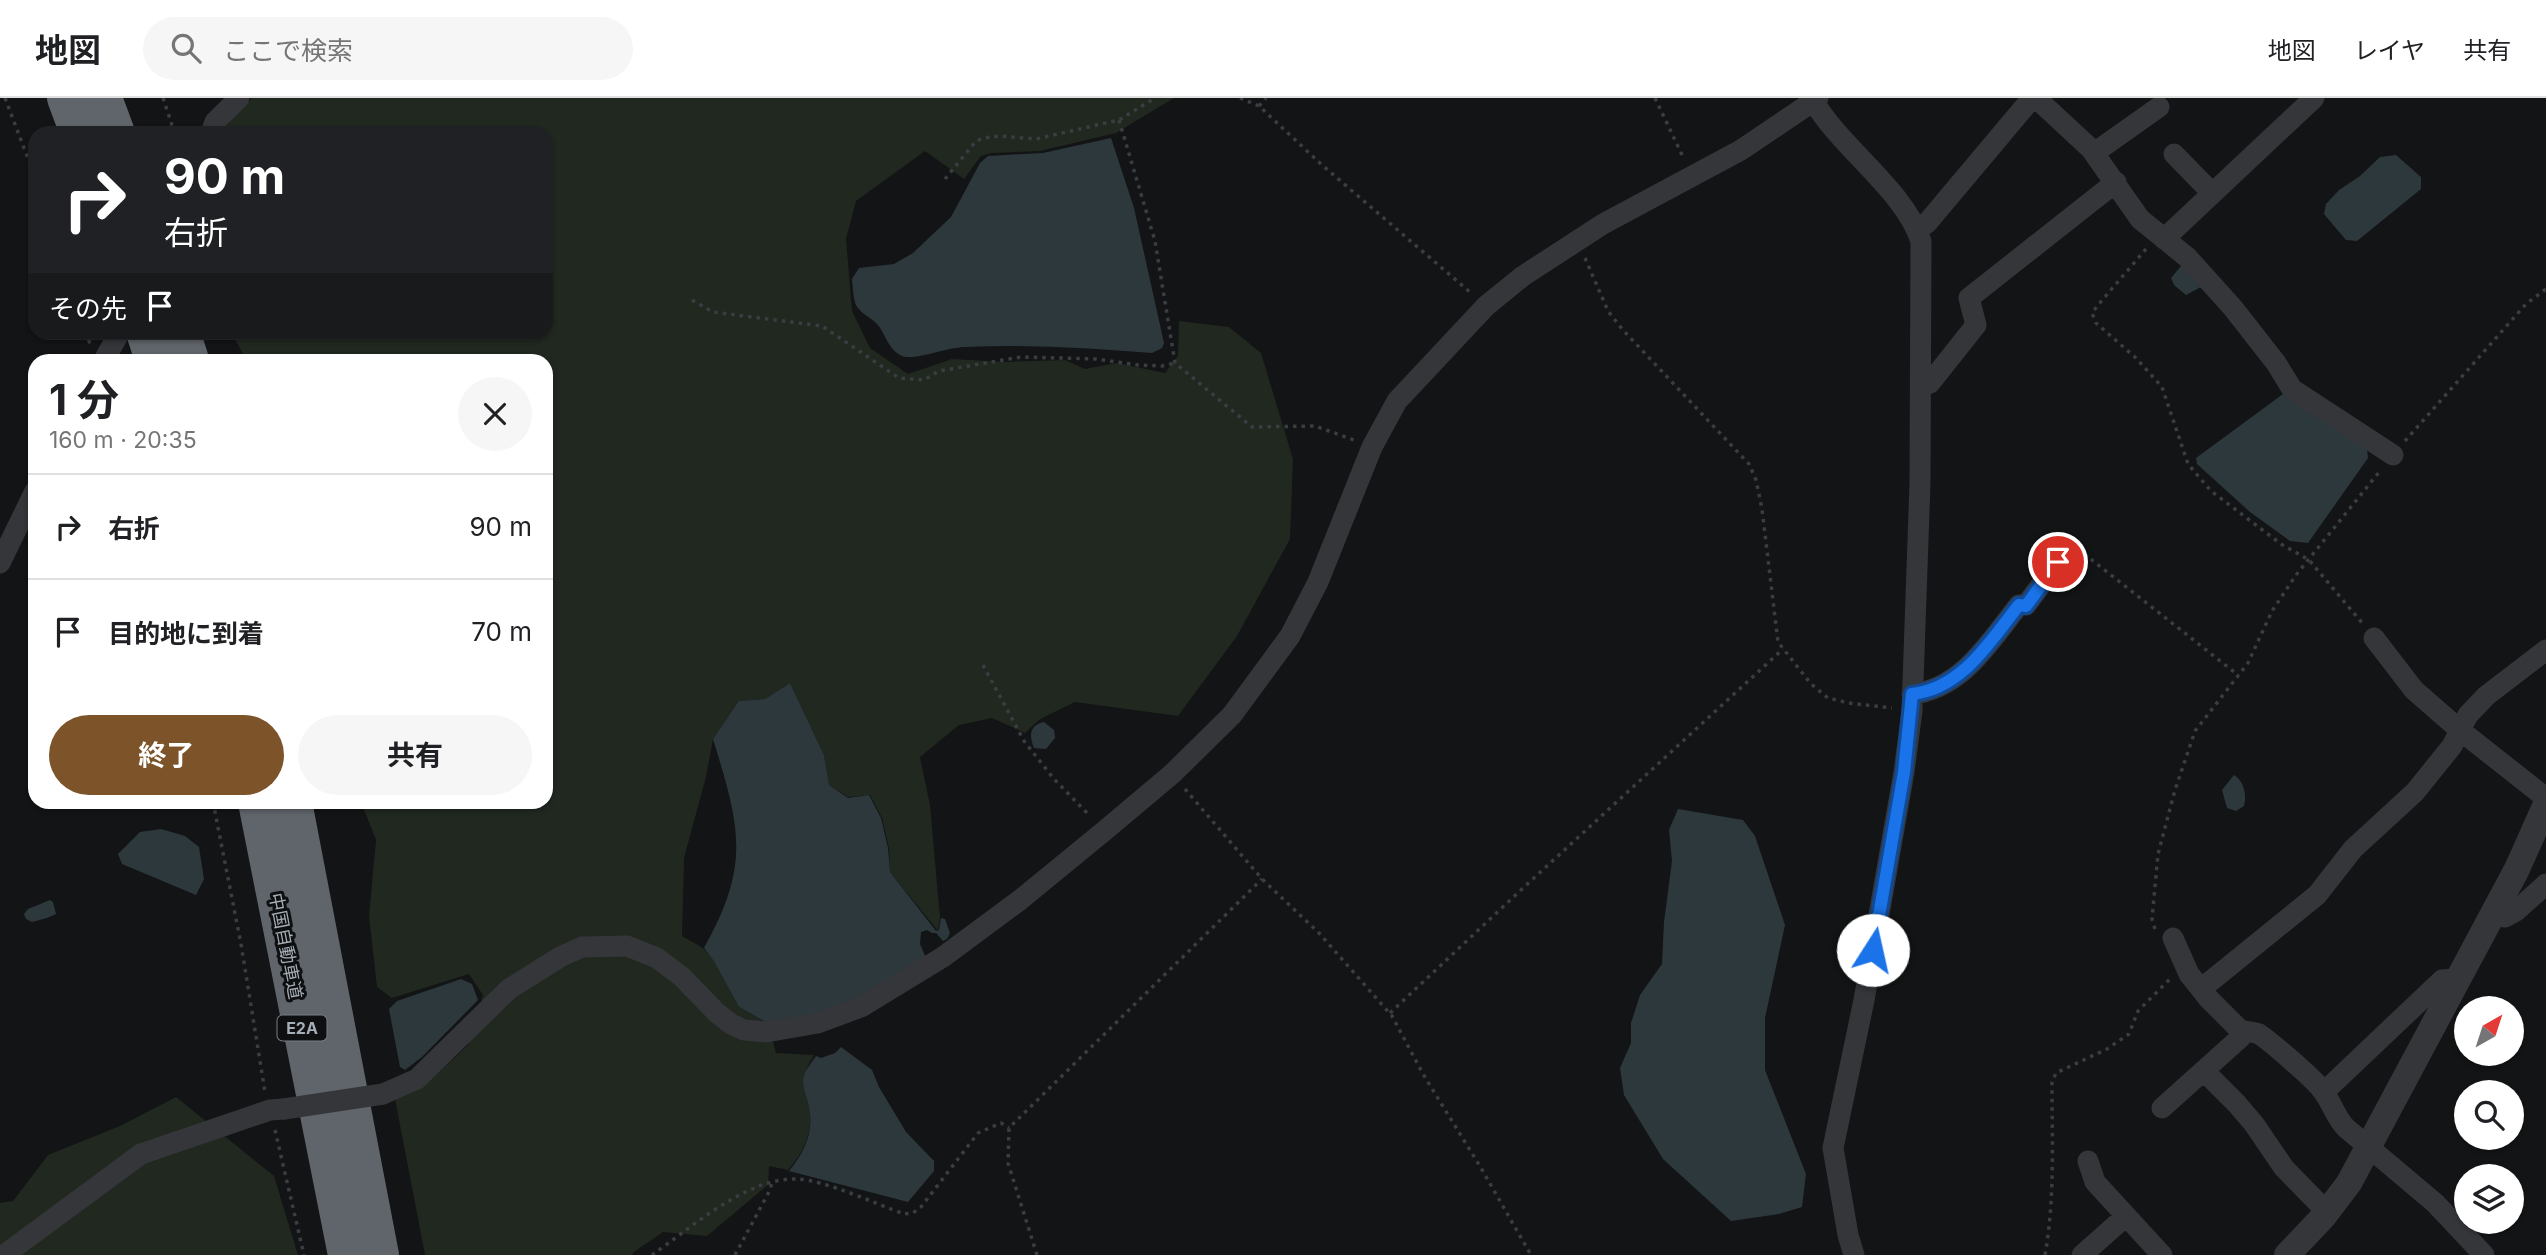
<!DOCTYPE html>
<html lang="ja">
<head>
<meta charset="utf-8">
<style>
	:root { --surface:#fff; --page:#f6f6f6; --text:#202124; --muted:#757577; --line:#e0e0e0; --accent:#7d532a }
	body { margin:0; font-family:Inter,"Noto Sans JP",sans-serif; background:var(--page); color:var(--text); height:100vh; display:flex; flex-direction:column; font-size:26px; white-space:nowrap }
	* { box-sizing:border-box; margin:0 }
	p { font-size:23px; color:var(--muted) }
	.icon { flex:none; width:38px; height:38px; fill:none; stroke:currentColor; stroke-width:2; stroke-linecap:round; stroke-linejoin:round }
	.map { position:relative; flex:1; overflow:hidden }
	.panel { position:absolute; left:28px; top:256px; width:525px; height:455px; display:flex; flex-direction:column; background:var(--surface); border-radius:21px; box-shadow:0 2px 5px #0004 }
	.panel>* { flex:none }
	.top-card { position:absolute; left:28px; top:28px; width:525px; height:214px; border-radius:21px; box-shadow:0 2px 5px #0004; background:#202124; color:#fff; overflow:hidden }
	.needle { width:46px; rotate:39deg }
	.tools { position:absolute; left:2454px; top:898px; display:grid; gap:14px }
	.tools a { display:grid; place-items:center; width:70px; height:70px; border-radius:50%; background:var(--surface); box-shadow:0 2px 5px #0004; font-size:35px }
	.pin { position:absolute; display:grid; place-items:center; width:60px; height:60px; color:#fff; margin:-30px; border:4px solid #fff; border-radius:50%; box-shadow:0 2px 7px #0007 }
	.me { position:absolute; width:77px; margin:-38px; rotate:10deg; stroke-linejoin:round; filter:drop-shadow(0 0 5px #0008) }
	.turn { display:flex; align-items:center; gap:24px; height:147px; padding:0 21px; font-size:32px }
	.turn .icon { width:91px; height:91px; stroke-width:2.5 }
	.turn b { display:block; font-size:49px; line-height:60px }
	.then { display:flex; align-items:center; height:66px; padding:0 21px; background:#0003; gap:14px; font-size:26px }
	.round { display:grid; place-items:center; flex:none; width:74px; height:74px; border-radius:37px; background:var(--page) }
	.head { display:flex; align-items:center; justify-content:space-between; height:119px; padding:0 21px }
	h1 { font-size:42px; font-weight:700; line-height:52px }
	.action { display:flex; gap:14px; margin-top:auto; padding:14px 21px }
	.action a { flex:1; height:80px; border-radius:42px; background:var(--accent); color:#fff; font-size:28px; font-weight:700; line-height:80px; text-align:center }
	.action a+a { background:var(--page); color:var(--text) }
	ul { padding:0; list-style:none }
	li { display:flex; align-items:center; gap:21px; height:105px; padding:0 21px; border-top:2px solid var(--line) }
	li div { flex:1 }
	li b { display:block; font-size:26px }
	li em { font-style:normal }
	header { display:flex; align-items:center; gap:42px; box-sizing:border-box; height:98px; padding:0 35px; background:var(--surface); border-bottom:2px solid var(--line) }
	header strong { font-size:33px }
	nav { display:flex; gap:38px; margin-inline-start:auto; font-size:24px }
	.search { width:490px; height:63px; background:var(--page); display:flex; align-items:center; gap:18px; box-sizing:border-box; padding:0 24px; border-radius:38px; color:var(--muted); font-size:26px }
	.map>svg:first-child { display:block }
</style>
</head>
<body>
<header>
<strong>地図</strong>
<div class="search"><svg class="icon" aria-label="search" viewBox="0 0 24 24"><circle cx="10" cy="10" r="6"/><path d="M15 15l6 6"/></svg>ここで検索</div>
<nav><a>地図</a><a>レイヤ</a><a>共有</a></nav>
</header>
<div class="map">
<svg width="2546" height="1157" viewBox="0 0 2546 1157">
	<rect width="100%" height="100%" fill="#131415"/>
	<path fill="#202820" d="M252,0H1174L1116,35L1040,53L992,55L981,58L964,81L925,53L856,103L846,141L852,213L870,250L908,276L952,261L1004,264L1065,262L1085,271L1117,265L1165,275L1178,258L1179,223L1229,229L1261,255L1293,361L1290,441L1237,538L1178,618L1075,604L1040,621L1025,635L992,620L959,627L920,659L930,707L940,820L938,833L890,774L889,750L882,720L870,697L848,699L829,687L824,657L790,585L765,601L740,603L713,641L706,679L684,760L682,838L703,850L714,862L739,909L768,926L776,955L814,957C811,963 806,970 804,977C801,987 806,995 808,1005C815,1032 805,1052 788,1072L769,1068L768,1087L707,1138L663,1134L634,1154L632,1157H425L395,1001L432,981L468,947L483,897L469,876L392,900L377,889L369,818L376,742L361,704H546V262H246L232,235L546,234V35H220Z
		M176,999L274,1078L298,1157H0V1105L13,1103L48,1057L120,1028Z"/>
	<path fill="#2d383d" d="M1111,40L1134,110L1164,245L1162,250L1152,255C1090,250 1027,246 965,249C948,249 914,263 902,258C887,251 886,235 876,225C870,219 860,215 856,207C853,199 853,190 852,181L859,170L894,166L913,155L951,119L980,65L988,58L1043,55Z
		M2396,57L2421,79V91L2357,143L2346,142L2324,116L2326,106L2339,92L2360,78L2380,59Z
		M2185,167L2201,189L2186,197L2174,187L2171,180L2181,168Z
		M2283,296L2367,351L2368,360L2308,445L2290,443L2250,414L2197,366L2196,360Z
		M790,585L824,657L829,687L848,700L869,697L881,720L888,750L890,774L936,833L939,832L941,820L945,821L950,835L947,841L943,843L936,835H932L927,832L921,834L920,846L926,860L890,891L800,924L769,926L739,909L714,863L704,850C751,766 740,729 713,641L739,603L765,601Z
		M1044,624L1054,632L1055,640L1046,651L1034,650C1029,638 1029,627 1044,624Z
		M2234,677C2244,683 2247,697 2244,708L2236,713L2227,710L2222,692Z
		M1678,711L1743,722L1755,738L1785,827L1765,920V972L1806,1076L1802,1109L1779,1116L1731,1123L1663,1061L1624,997L1620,970L1631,945V925L1640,897L1662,866L1664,824L1672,763L1669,732Z
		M161,731L185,738L199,749L204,781L196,797L122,766L118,756L140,734Z
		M50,802L53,804L56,816L47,820L32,824L26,821L24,816L28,811Z
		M461,881L472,886L478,902L422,959L405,972L400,969L389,911L397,903Z
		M841,949L872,972L879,989L906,1034L934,1063V1073L908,1104L789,1073C806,1052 815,1032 808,1005C806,996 801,987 804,977C806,971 812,964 816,958L821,960L835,955Z"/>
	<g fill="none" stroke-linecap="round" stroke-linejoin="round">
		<path stroke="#3a3d41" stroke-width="3.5" stroke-dasharray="3.5 5" stroke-linecap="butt" d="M5,0L35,79
			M163,0L172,27L179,35
			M1240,0L1259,8L1322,67L1471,195
			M1655,0L1684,61
			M1259,8L1266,0
			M1119,22L1155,143L1175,265L1252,329L1315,328L1354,342
			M945,81L976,43L984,40L1000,38L1036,41L1119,22L1155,0
			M2146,151L2098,207L2092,215L2096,225L2136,260L2162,289L2188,366L2211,393L2281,446L2309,462L2363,526
			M1585,160L1608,213L1622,231L1749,366L1756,382L1762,411L1778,544L1811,586L1828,600L1849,605L1892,610
			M692,202L713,214L822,228L899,280L924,282L939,273L1021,259L1096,261L1138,267L1162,268L1175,265
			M86,234L90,246
			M2405,343L2526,206L2546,191
			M2076,454L2083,455L2238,577
			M983,567L1024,643L1054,681L1090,718
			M1185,691L1262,781L1319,835L1392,918L1423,976L1481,1070L1531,1157
			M213,704L241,846L265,994
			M2155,831L2152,821L2158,756L2175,692L2195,633L2248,565L2272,513L2296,477L2380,373
			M1390,915L1522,791L1783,551
			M275,1032L304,1157
			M652,1157C691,1130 747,1079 797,1081C825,1082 876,1106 904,1116L913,1115L921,1109L978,1035L1001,1025L1009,1030
			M735,1157L771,1090V1084
			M1037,1157L1008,1065L1009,1030L1262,781
			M2045,1157C2055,1101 2052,1041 2052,984L2056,975L2107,951L2129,936L2138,913L2171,880"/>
		<path stroke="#34363a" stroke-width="21" d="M2036,0L2091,51L2140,121L2188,160L2233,210L2276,265L2292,291L2393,357
			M1814,4C1843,52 1904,92 1921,143L1920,385L1912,613L1904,674L1864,902L1833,1050L1848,1137L1854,1157
			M211,35L215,24L239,0
			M2094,55L2159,9
			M2174,56L2212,95
			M1917,132L1927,125L2032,0
			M2164,141L2314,0
			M104,262L117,239
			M1921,288L1930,285L1976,227L1969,200L2116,84
			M0,465L35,393
			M2374,540L2414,592L2461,633L2546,700
			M1912,596C1962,591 1990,543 2019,507H2026L2058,464
			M2493,815L2505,819L2516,813L2546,786
			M2173,840L2189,876L2208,900L2238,930C2245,935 2252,933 2259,936C2270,943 2314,981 2322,992C2332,1004 2335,1019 2346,1030L2435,1105L2484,1157
			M2201,891L2317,797L2353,751L2415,694L2452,648L2468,617L2486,598L2546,552
			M2204,973L2237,1006L2254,1026L2284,1070L2327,1114
			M2324,994L2442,882L2458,881
			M383,996L417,981L509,891L560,859L582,849L627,848L657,860L682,879L717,915L731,926L744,932L766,934L818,925L861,909L943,859L1020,802L1103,734L1172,676L1232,617L1290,538L1318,484L1372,349L1397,303L1486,208L1523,178L1603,126L1741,52L1818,0
			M2162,1010L2240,940L2243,934
			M2088,1063L2095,1084L2162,1157
			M4,1157L141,1056L270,1012L284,1011
			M2082,1157L2126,1118"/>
		<path stroke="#34363a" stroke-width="26" d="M2287,1157L2324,1118L2349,1085L2517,771L2546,706"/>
		<path stroke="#60656b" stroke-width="38" d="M66,0L79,35
			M103,0L116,35
			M145,234L154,262
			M181,234L190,262
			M257,704L347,1157
			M293,704L380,1157"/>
		<path stroke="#34363a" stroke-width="21" d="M284,1011L383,996"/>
	</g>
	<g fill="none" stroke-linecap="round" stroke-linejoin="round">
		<defs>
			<path id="route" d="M1873,852L1904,674L1912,596C1962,591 1990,543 2019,507L2026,508L2058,464"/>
		</defs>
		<use href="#route" stroke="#114b97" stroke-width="18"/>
		<use href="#route" stroke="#1a73e8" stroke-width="12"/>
	</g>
	<g text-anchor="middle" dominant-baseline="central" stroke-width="6" stroke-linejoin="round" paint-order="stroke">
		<rect fill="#0e0f10" stroke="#787e84" stroke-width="2" x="277.5" y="917.5" width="49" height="25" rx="5"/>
		<g font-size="16" font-weight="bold" fill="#a5adb5">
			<text x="302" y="930">E2A</text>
		</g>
		<g font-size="18" fill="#a5adb5" stroke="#0e0f10">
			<text transform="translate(286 848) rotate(79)">中国自動車道</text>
		</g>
	</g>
</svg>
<div class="tools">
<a><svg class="needle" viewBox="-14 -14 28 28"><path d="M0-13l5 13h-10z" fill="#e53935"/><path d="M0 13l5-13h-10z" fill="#757577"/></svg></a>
<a><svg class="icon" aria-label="search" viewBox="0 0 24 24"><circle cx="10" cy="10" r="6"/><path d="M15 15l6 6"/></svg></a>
<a><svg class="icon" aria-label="layers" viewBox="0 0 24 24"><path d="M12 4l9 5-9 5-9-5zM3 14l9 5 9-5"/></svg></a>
</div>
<div class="pin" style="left:2058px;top:464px;background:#d93025"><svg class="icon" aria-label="arrive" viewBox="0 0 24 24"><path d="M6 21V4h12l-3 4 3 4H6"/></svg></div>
<svg class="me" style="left:1873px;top:852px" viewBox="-20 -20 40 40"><circle r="19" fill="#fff"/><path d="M0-13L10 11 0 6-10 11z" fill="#1a73e8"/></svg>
<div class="top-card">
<div class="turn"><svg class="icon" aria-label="right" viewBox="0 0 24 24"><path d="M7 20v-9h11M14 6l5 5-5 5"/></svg><div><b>90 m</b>右折</div></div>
<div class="then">その先<svg class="icon" aria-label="arrive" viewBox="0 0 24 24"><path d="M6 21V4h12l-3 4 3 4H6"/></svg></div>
</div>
<section class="panel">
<div class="head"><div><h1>1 分</h1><p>160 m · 20:35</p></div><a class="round"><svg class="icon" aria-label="close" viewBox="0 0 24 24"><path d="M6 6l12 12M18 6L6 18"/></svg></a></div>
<ul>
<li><svg class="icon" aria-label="right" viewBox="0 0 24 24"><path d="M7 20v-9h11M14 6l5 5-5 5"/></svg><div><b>右折</b></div><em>90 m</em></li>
<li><svg class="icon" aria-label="arrive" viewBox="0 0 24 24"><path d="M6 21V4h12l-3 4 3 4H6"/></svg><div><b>目的地に到着</b></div><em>70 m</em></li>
</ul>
<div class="action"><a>終了</a><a>共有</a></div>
</section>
</div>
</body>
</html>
